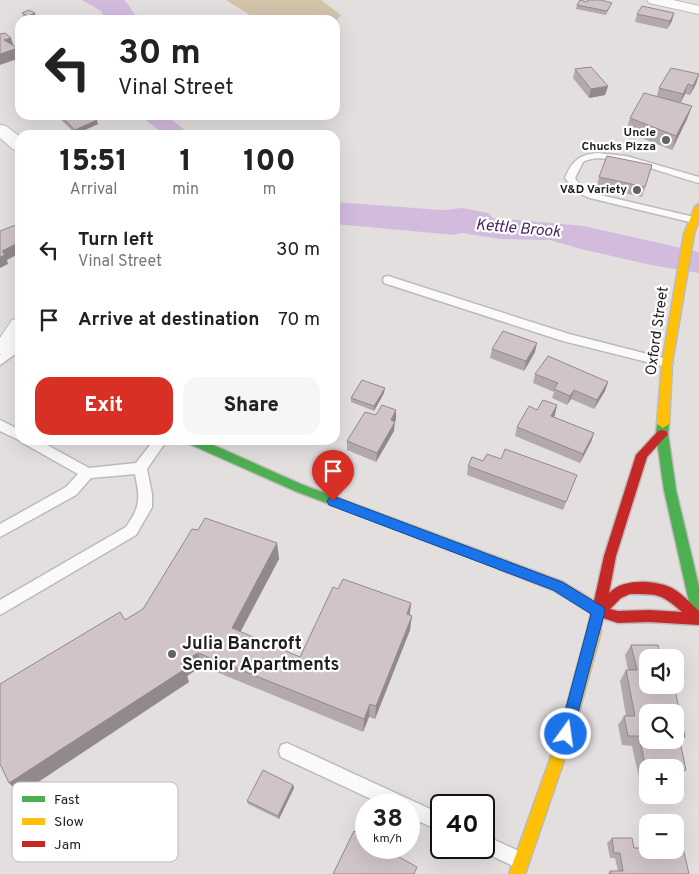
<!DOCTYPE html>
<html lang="en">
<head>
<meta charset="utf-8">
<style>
	:root { --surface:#fff; --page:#f6f6f6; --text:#222; --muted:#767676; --accent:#d93025 }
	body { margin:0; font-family:Overpass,sans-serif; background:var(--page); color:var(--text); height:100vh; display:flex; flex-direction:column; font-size:19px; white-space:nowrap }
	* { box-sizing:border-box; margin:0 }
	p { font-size:16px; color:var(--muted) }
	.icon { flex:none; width:28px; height:28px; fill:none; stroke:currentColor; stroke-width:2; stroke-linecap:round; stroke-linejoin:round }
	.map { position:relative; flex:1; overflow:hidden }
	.sheet { position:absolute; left:15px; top:130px; width:325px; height:315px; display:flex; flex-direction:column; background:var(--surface); border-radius:15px; box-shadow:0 5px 20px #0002 }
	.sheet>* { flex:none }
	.top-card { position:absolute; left:15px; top:15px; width:325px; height:105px; border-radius:15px; box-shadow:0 5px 20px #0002; background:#fff; color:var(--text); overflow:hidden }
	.fabs { position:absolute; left:639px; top:649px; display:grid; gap:10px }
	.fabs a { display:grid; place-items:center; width:45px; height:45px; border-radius:10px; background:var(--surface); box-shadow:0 5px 20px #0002; font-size:25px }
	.speed { position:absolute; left:355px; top:794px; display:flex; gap:10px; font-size:25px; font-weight:700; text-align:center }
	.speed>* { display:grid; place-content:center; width:65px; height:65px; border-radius:50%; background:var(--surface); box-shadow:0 5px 20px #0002; line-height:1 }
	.speed small { font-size:12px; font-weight:400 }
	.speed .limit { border:2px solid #111; border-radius:8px; background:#fff; color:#111 }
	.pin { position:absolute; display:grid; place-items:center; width:42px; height:42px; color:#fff; margin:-51px -21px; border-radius:50% 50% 50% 0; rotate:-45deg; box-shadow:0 0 5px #0007 }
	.pin .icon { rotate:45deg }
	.me { position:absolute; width:55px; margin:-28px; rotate:14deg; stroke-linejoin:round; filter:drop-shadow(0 0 4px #0008) }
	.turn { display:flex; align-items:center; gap:18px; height:105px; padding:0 20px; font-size:22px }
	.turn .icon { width:65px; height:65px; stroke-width:2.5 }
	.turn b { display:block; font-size:35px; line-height:42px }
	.eta { display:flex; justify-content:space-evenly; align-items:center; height:85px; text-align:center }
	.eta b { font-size:30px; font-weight:800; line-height:35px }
	.primary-button { display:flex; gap:10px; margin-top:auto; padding:10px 20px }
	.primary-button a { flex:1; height:58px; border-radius:15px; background:var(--accent); color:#fff; font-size:20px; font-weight:800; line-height:58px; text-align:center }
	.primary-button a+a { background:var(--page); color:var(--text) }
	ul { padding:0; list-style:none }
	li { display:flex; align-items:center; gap:15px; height:70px; padding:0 20px }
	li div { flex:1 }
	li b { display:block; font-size:19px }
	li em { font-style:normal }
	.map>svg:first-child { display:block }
</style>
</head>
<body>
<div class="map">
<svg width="699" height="874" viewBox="0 0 699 874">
	<rect width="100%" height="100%" fill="#e4dfdf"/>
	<path fill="#d3c5ac" d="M226,0H321L341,15L335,22V20H257Z"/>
	<path fill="#d2bbdd" d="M82,0H124C131,6 132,14 140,20H106L101,11Z
		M139,115H166L191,135H165Z
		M335,206L379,208L419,213L462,208L488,213L493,218L584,226L699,252V273L651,265L581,249L550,240L500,239L467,234L444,225L423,222L371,216H335Z"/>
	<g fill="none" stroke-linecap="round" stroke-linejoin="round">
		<path fill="#d2bbdd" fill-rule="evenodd" d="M335,202L455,211L468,215L474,223L468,231L455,235L335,224Z"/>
		<defs>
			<path id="lane" d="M597,153L626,156L699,177V183C674,177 604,148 583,162L575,178L582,188L596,194L698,218V222L694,223L590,198L576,192L565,178C572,161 579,155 597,153Z
				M388,276L569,334L667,359L673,363L667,367L563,341L384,283L383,280L384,277Z
				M12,348L16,349L18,352L0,365V355Z
				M0,420L20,430V440H38L89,468L136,463L154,440H167L147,469L152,494V507L136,535L0,615V600L126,527C141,506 140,498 135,474L91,478L76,495L0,537V524L66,487L78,474L23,443L21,441L0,431Z
				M287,743L441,814V831L409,817V805H384L281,757L279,751L281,745Z
				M484,835L525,854L528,860L525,866L519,869L478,849L477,848H484Z"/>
			<path id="street" d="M647,0H673L699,6V14L649,3Z
				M0,125L6,126L20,137V151L14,150L0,138Z
				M20,318V342L13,353L5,356L0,354V338L12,320Z"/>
			<path id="fast" d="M663,420L669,424L668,434L676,490L699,587V621L694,619L692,615L664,490L656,434L657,424Z
				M185,440H202L303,485L507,561L509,565L507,569L503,570L295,491L187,443Z"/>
			<path id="slow" d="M699,204V219L694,234L672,363L669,424L663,428L657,424L662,363L684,234L695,207Z
				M594,625L599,627L601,631L573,734L525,874H509L559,734L587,631L589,627Z"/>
			<path id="jam" d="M662,430L666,431L668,434L647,457L616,556L609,593C624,578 654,580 672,588C682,593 691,604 699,611V625L649,622L618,623L603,618L599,635L594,637L589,635L587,631L591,613L553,590L499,569L497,565L499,561L503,560L507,561L563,582L594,601L604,556L636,455L658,431ZM630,594C659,595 659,592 682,612L649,610L618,611L610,609L621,598Z"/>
		</defs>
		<use href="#lane" stroke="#bebaba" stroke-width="3"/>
		<use href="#street" stroke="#bebaba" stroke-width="2"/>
		<use href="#fast" stroke="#bebaba" stroke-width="3"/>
		<use href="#slow" stroke="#bebaba" stroke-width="3"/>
		<use href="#jam" stroke="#bebaba" stroke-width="3"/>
		<use href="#lane" fill="#fbfafa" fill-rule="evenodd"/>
		<use href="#street" fill="#fbfafa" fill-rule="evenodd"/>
		<use href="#fast" fill="#4caf50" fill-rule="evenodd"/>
		<use href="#slow" fill="#ffc107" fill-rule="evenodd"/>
		<use href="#jam" fill="#c62828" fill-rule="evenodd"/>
	</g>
	<path fill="#b3a9ad" d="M587,2L610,7L606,15L576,9L577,5Z
		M22,13H35L36,17L29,20L24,18Z
		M637,14L672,21L667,29L635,22Z
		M575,69L608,86L605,95L589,98L573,78Z
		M699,74L696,84L690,95L685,94L681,103L692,106L687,119L672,150L626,132L630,118L657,96L659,88Z
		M61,116L86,117L98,124L76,134L62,121Z
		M652,165L642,197L597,187L599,177Z
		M492,349L535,352L524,371L490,358Z
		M535,374L608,382L605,391L594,409L571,399L567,405L552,398L554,392L533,383Z
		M384,393L374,411L351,402V398Z
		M557,405L554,417L594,433L591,442L580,463L515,436L517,427L537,410Z
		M396,410V420L394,422V431L376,462L347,450V441L376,415Z
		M483,461L577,475L563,510L467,475L468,466Z
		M198,530L277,543L279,559L240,632L300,657L338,589L411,603L410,615V630L375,719L369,717L363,732L202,666L187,676L189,682L20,794L125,620L143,609Z
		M631,645L648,658L685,737L680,743L686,770L678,779H675V768H648V778H639L632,746L622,745L618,725L624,716H626L620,681L626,670H628L625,655Z
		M293,785L294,788L279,819L248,804L247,801Z
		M612,838L634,848L689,874H608L610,871H618L615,858H610L607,843Z"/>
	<path fill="#92898d" d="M35,13L36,17L29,20L28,16Z
		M674,13L672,21L667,29L670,21Z
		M11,38L14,47L4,40Z
		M18,48L20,58L0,65V54Z
		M699,74L696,84L690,95L693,86Z
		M688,84L685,94L680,103L683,94Z
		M608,86L605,95L589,98L591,89Z
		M692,106L687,119L672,150L676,136Z
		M97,120L98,124L76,134L75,130Z
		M20,242V253L7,260L8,264L0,268V257L2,251Z
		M537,343L535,352L524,371L526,361Z
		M608,382L605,391L594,409L597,400Z
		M385,388L384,393L374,411V406Z
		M574,390L571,399L567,405L570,396Z
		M557,405L555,415L549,425L551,416Z
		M396,410V420L390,429L391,420Z
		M395,422L394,431L376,462L377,453Z
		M594,433L591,442L580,463L583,454Z
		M277,543L279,559L235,642L232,628Z
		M411,603L409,618L407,614Z
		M412,616L410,630L375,719L376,706Z
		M198,653L202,666L187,676L189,682L20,794L9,783L181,663Z
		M370,704L369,717L363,732L364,719Z
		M293,785L294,788L279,819L278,816Z"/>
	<path fill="#d0c4c9" stroke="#92898d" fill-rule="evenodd" d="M580,0L587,2L588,0H601L612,3L607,11L577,5Z
		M642,6L674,13L670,21L637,14Z
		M29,10L35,13L28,16L22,13Z
		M5,33L11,38L4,40L18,48L0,54V34Z
		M591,67L608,86L591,89L575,69Z
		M671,68L699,74L693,86L688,84L683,94L659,88Z
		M644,93L692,106L676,136L630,118Z
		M65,115H84L86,117L92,115L97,120L75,130L61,116Z
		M116,133L119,135H111Z
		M607,156L652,165L645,187L599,177Z
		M16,225L20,231V242L2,251L5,255L0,257V231Z
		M503,331L537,343L526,361L492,349Z
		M548,356L608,382L597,400L574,390L570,396L554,389L558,383L535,374Z
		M362,380L385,388L374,406L351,398Z
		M543,400L557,405L551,416L594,433L583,454L517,427L529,406L537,410Z
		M382,405L396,410L391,420L395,422L377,453L347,441L365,412L376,415Z
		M505,449L577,475L566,502L468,466L472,457L483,461L487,454L501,459Z
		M205,518L277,543L232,628L300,657L333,587L338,589L343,579L411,603L407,614L412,616L376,706L370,704L364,719L198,653L181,663L185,669L9,783L0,764V684L120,612L125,620L143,609L192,529L198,530Z
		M631,645H658L661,658H648V685H674L685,737H679L686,770H675V768H648V769H646L639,736H628L624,716H635L626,670H637ZM648,712H675V740H648Z
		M263,770L293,785L278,816L247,801Z
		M354,831L366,838V848H383L417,867L414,874H333Z
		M612,838H632L634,848H648V850H675V848H683L689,874H611L610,871H623L620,853H614Z"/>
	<path fill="#1a73e8" stroke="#114b97" d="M333,496L562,582L603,607L605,611L571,739L566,741L561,739L559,734L591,614L553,590L329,505L327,501L329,498Z"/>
	<g fill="#646161" stroke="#fff" stroke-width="2">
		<circle cx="666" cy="140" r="5"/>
		<circle cx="637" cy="190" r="5"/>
		<circle cx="172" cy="654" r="5"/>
	</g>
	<g text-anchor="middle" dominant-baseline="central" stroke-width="4.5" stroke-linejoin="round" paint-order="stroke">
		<g font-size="12" font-weight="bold" fill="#1f1d1d" stroke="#fff" text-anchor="end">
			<text x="656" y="133">Uncle<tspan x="656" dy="14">Chucks Pizza</tspan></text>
			<text x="627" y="190">V&amp;D Variety</text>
		</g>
		<g font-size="15" fill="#1f1d1d" stroke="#fff">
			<text transform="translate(658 331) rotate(-82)">Oxford Street</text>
		</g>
		<g font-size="16" font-style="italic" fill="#4d2660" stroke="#fff">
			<text transform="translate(518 229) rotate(5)">Kettle Brook</text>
		</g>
		<g font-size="18" font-weight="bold" fill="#1f1d1d" stroke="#fff" text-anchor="start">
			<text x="182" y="644">Julia Bancroft<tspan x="182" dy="21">Senior Apartments</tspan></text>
		</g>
	</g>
	<rect x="12" y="782" width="166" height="80" rx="8" fill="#fff" stroke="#bcbbbb" stroke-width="1"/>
	<rect x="22" y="796" width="23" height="6" fill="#4caf50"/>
	<rect x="22" y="818" width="23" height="7" fill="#ffc107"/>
	<rect x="22" y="841" width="23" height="6" fill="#c62828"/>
	<g font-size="14" fill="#1f1d1d">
		<text x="54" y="804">Fast</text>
		<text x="54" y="826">Slow</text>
		<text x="54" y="849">Jam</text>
	</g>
</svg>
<div class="fabs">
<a><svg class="icon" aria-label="sound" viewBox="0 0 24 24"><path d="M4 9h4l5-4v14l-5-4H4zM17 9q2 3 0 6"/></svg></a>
<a><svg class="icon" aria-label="search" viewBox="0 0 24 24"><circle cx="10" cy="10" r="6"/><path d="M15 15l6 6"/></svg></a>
<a>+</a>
<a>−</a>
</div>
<div class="speed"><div>38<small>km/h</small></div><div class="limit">40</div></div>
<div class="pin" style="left:333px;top:501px;background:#d93025"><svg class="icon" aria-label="arrive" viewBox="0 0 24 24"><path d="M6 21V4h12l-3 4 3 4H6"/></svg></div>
<svg class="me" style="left:566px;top:734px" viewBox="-20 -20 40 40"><circle r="17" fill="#1a73e8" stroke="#fff" stroke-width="3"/><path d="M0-11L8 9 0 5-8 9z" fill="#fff"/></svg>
<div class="top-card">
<div class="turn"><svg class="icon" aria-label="left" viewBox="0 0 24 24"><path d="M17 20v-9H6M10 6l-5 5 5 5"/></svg><div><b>30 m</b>Vinal Street</div></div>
</div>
<section class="sheet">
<div class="eta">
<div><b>15:51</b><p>Arrival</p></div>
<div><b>1</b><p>min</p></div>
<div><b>100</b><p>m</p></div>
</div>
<ul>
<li><svg class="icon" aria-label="left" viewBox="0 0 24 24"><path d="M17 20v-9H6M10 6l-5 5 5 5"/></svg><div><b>Turn left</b><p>Vinal Street</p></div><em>30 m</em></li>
<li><svg class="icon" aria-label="arrive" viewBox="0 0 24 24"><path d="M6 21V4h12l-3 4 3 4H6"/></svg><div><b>Arrive at destination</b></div><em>70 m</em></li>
</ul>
<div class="primary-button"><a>Exit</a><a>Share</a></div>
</section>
</div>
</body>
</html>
